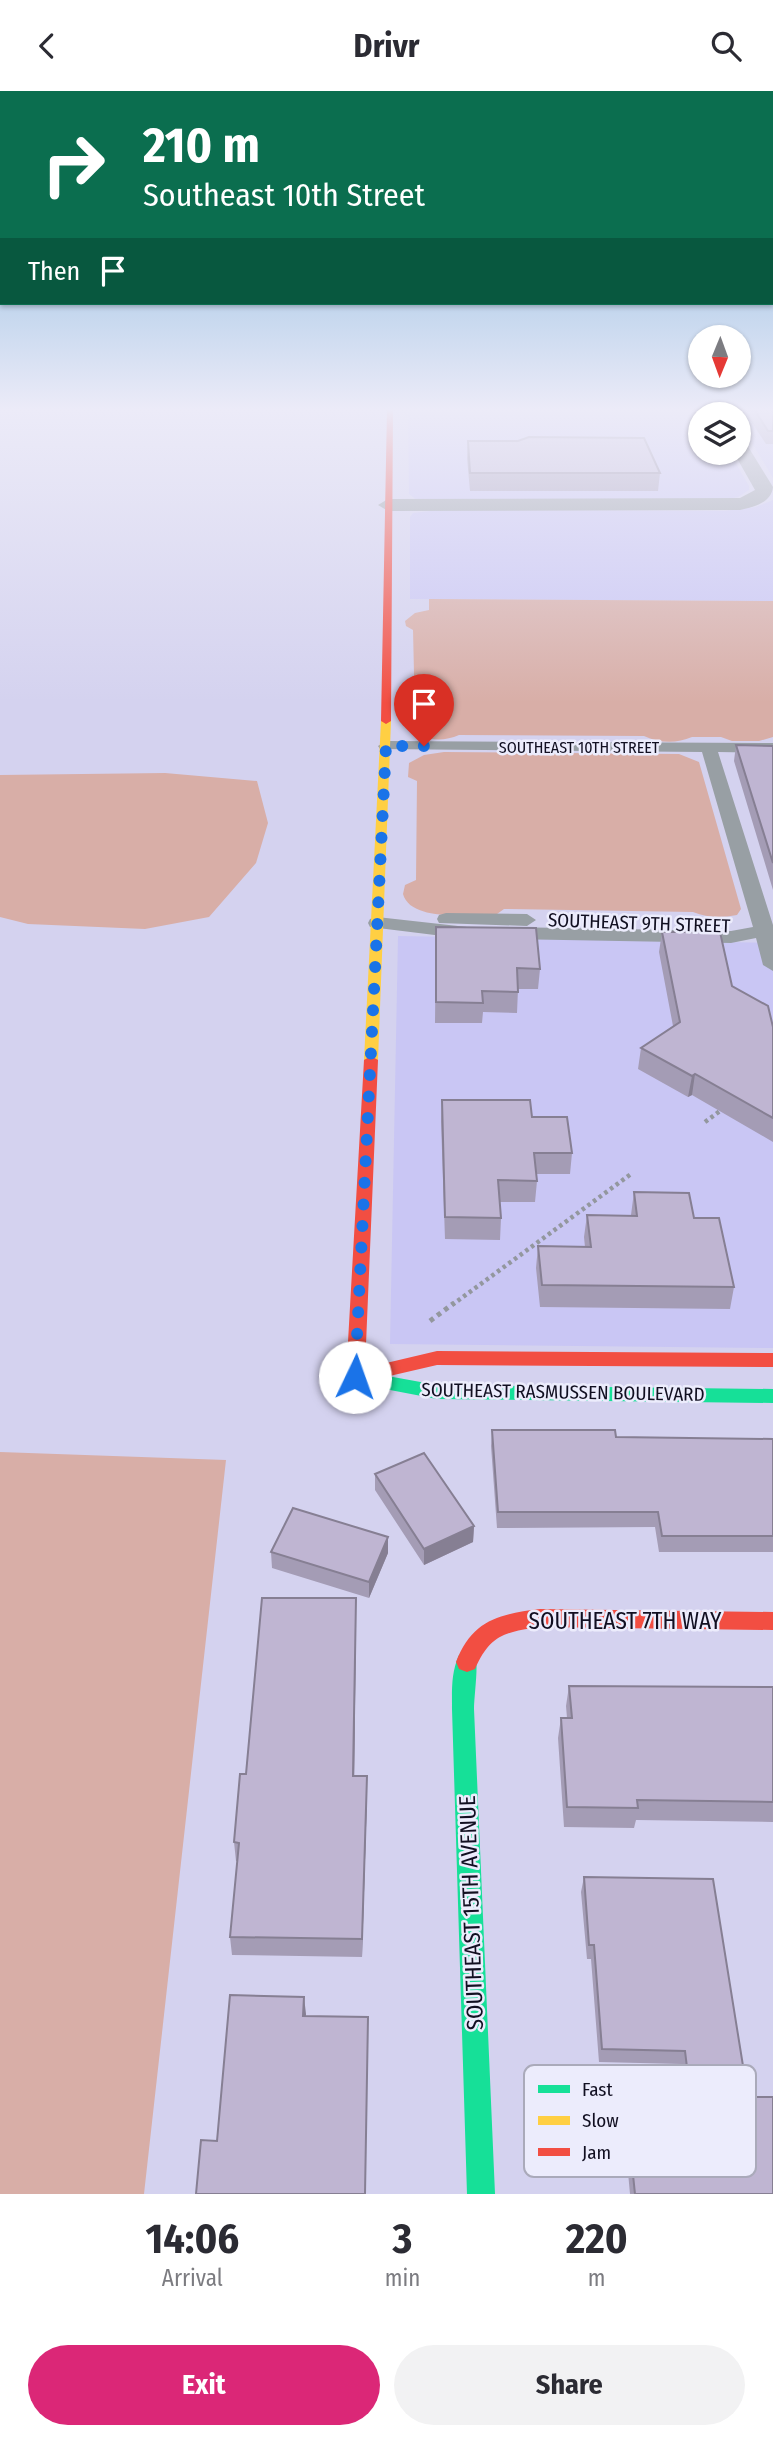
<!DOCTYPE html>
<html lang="en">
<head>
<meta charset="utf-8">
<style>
	:root { --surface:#fff; --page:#f2f2f3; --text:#2b2b33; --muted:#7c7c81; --accent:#db2777 }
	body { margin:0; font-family:"Fira Sans Condensed",sans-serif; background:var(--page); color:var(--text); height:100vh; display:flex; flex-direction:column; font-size:26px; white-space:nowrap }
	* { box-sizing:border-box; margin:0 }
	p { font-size:23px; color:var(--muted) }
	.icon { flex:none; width:38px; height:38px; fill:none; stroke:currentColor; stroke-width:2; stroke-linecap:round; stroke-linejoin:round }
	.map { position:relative; height:2103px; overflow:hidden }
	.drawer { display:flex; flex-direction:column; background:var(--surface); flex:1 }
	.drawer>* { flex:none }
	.top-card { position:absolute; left:0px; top:0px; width:774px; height:214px; box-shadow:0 2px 5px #0004; background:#0b6e4f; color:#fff; overflow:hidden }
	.needle { width:46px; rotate:181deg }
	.fabs { position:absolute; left:688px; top:234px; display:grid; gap:14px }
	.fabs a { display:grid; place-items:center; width:63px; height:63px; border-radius:50%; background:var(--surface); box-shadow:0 2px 5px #0004; font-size:35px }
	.pin { position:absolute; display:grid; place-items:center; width:60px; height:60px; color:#fff; margin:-72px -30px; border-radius:50% 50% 50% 0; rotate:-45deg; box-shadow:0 0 7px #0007 }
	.pin .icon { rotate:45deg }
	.me { position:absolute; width:77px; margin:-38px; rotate:3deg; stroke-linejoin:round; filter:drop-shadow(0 0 5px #0008) }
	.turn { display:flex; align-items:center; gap:24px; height:147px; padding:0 28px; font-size:32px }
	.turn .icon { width:91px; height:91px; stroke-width:2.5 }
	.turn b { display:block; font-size:49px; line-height:60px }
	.then { display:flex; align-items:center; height:66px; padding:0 28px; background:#0003; gap:14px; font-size:26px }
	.eta { display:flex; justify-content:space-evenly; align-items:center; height:119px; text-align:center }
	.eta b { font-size:42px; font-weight:700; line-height:49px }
	.cta { display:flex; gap:14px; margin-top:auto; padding:14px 28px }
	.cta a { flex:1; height:80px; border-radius:42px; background:var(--accent); color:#fff; font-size:28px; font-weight:700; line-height:80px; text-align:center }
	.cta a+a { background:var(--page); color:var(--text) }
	header { display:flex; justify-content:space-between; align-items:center; height:91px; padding:0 28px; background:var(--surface); font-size:32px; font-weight:700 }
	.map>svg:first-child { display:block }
</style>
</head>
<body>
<header><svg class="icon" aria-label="back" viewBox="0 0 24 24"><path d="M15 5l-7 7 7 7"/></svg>Drivr<svg class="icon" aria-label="search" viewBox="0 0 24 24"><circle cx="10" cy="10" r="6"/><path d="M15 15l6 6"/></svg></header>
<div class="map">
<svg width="773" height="2103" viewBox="0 0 773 2103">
	<rect width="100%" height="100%" fill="#d4d2ef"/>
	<path fill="#c9c6f4" d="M408,318H703L707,324H700V362H730L749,395V399L738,406L723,409H417L409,403Z
		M731,318H773V387L739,330L738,324H735Z
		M773,409V510L410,508V426L413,422L439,419L725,420L756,416Z
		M398,845L773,852V1257L390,1253Z"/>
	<path fill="#d8aea7" d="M429,508L773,510V646L759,650H732L721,646H692C676,653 659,652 644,645L459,644C441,652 421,649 406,636V630L415,626L413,539L406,535L405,530L415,522L429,519Z
		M444,661L679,663L699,671L741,818L737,824C721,827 708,827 693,821L504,818L497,823C473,823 411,832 403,803L405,794L416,789L417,690L408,686L409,672L424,664Z
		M165,682L257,690L268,732L256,772L209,826L145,838L28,833L0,826V684Z
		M0,1361L226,1369L144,2103H0Z"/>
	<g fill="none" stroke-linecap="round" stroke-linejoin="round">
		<path stroke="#93979e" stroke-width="4.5" stroke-dasharray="3.5 3.5" stroke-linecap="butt" d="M705,1031L724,1017
			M452,1214L631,1083"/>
		<path stroke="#93979e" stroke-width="5" stroke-dasharray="4.5 4.5" stroke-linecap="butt" d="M430,1230L454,1212"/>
		<path fill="#989fa4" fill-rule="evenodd" d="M386,650L773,652V662L718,661L773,834V880L763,874L756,847L731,852L505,848L495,842L505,836L731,840L753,836L702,661L380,658L378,655Z
			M446,822L527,823L536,829L527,835L439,832L437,828L439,824Z
			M377,826L467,836L477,842L467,848L370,836L368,832L370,828Z"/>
		<path fill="#989fa4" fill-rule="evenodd" d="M708,318H724L728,324H711Z
			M738,348L744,349L773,396C771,412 754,416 740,419L388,420L378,414L388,408L740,407L755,399L734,362H738Z"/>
		<path fill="#16e098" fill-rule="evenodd" d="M371,1282L437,1294L773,1298V1312L437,1308L364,1294L362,1289L364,1284Z
			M467,1561L475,1564C479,1572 474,1605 474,1618L495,2103H467L452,1618C452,1599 451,1582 459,1564Z"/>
		<path fill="#ffcf43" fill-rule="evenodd" d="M386,627L391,630L378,969L371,973L364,969L381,630Z"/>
		<path fill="#f24e42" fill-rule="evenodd" d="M387,318H393L391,630L386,633L381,630Z
			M371,965L378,969L365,1277L437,1260L773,1262V1276L437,1274L355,1293L348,1291L346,1286L364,969Z
			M540,1518L773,1521V1539L540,1536C505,1541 490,1544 475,1578L467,1581L459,1578L456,1571C472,1529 499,1523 540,1518Z"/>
	</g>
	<path fill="#a49cb5" d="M746,318H773V353H766L745,321Z
		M468,350L660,382L658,400H470L467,367Z
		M736,654L773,655V799L734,670Z
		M436,836L540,878L538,898H518L517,922L483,921L482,932H435Z
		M662,841L732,895L773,936V1051L692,1004L688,1006L638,978L641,957L673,935L659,861Z
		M442,1009L532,1026L572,1062L570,1083H536L537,1090L535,1111H500L501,1127L500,1149L445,1148L441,1030Z
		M634,1101L694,1127L734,1196L730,1218L540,1216L536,1177L538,1155L585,1156L584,1146L587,1124H631Z
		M492,1339L616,1346L773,1348V1461H659L655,1436L497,1437L491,1355Z
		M375,1383L474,1435L473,1451L424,1474L375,1399Z
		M388,1446V1462L369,1507L272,1477L271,1461Z
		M356,1527L354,1685L367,1704L362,1866L232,1864L230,1846L238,1770H236L234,1751L246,1683Z
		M569,1595L773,1596V1731L636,1729L634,1737L564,1736L558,1647L561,1627H567L566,1615Z
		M584,1786L748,2006L773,2103H630L624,2038L627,2026H687L681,1973L599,1971L591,1868H587L581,1801Z"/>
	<path fill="#867f93" d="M695,983L692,1004L688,1006L692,985Z
		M474,1435L473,1451L424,1474V1458Z
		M388,1446V1462L369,1507V1491Z
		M356,1507V1527L354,1704L353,1685Z
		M367,1685V1704L362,1866V1848Z
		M304,1906L306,1923L305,1942L303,1925Z"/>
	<path fill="#bfb5d2" stroke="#867f93" stroke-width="2" d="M754,318H773V340H768Z
		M529,346L644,347L660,382H470L468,350H518Z
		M736,654L773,655V772Z
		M436,836L536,837L540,878L517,877L518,901L482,900L483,912L436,911Z
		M662,841H720L732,895L768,915L773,936V1027L695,983L692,985L641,957L680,931Z
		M442,1009H530L532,1026H567L572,1062H534L537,1090L498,1089L501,1127L445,1126Z
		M634,1101L689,1102L694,1127H719L734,1196L542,1194L538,1155L591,1156L587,1124L637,1125Z
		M492,1339H615L616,1346L773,1348V1445H662L658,1421H498Z
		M424,1362L474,1435L424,1458L375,1383Z
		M293,1417L388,1446L369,1491L271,1461Z
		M262,1507H356L353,1685H367L362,1848L230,1846L239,1752L234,1751L240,1683H246Z
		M569,1595L773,1596V1711L637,1709L638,1717L567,1716L561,1627H572Z
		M584,1786L713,1788L748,2006H773V2103H635L627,2026H693L685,1960L602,1958L594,1854H589Z
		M230,1904L304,1906L303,1925L368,1926L365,2103H196L201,2049L217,2050Z"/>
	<linearGradient id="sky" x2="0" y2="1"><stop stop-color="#6caad7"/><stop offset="0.52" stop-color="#ecebf8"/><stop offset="1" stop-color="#ecebf8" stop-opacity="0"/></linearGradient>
	<rect width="773" height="612" fill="url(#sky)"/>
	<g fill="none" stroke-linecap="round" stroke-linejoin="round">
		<path stroke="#1a73e8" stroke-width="12" stroke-dasharray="0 21.6" d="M355,1286L386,655H424"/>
	</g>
	<g text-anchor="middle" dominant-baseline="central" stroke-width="5" stroke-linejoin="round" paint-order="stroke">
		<g font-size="16" fill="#110f21" stroke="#ececfc">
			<text x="579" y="656">SOUTHEAST 10TH STREET</text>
		</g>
		<g font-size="19" fill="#110f21" stroke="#ececfc">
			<text transform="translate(639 832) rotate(2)">SOUTHEAST 9TH STREET</text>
			<text transform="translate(563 1301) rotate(1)">SOUTHEAST RASMUSSEN BOULEVARD</text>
		</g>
		<g font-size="23" fill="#110f21" stroke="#ececfc">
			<text x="625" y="1530">SOUTHEAST 7TH WAY</text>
			<text transform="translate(471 1822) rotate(-92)">SOUTHEAST 15TH AVENUE</text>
		</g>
	</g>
	<rect x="524" y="1974" width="232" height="112" rx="10" fill="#ececfc" stroke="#aaaaba" stroke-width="2"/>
	<rect x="538" y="1994" width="32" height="8" fill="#16e098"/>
	<rect x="538" y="2025" width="32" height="9" fill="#ffcf43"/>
	<rect x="538" y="2057" width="32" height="8" fill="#f24e42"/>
	<g font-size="19" fill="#110f21">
		<text x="582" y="2005">Fast</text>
		<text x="582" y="2036">Slow</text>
		<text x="582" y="2068">Jam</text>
	</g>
</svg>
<div class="fabs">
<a><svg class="needle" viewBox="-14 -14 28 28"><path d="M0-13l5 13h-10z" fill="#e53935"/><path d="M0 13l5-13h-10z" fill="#7c7c81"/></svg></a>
<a><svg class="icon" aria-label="layers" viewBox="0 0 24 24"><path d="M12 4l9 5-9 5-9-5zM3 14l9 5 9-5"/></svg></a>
</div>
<div class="pin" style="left:424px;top:655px;background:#d93025"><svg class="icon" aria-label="arrive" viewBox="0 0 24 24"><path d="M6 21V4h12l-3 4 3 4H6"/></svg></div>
<svg class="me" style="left:355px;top:1286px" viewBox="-20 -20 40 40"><circle r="19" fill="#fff"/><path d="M0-13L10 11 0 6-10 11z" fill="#1a73e8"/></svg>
<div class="top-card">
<div class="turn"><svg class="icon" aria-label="right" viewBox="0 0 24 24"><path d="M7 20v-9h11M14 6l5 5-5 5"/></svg><div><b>210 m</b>Southeast 10th Street</div></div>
<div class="then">Then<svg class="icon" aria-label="arrive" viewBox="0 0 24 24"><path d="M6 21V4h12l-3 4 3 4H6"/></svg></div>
</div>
</div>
<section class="drawer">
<div class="eta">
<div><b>14:06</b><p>Arrival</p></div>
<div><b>3</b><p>min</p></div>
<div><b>220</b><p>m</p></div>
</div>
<div class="cta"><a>Exit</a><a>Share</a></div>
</section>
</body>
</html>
